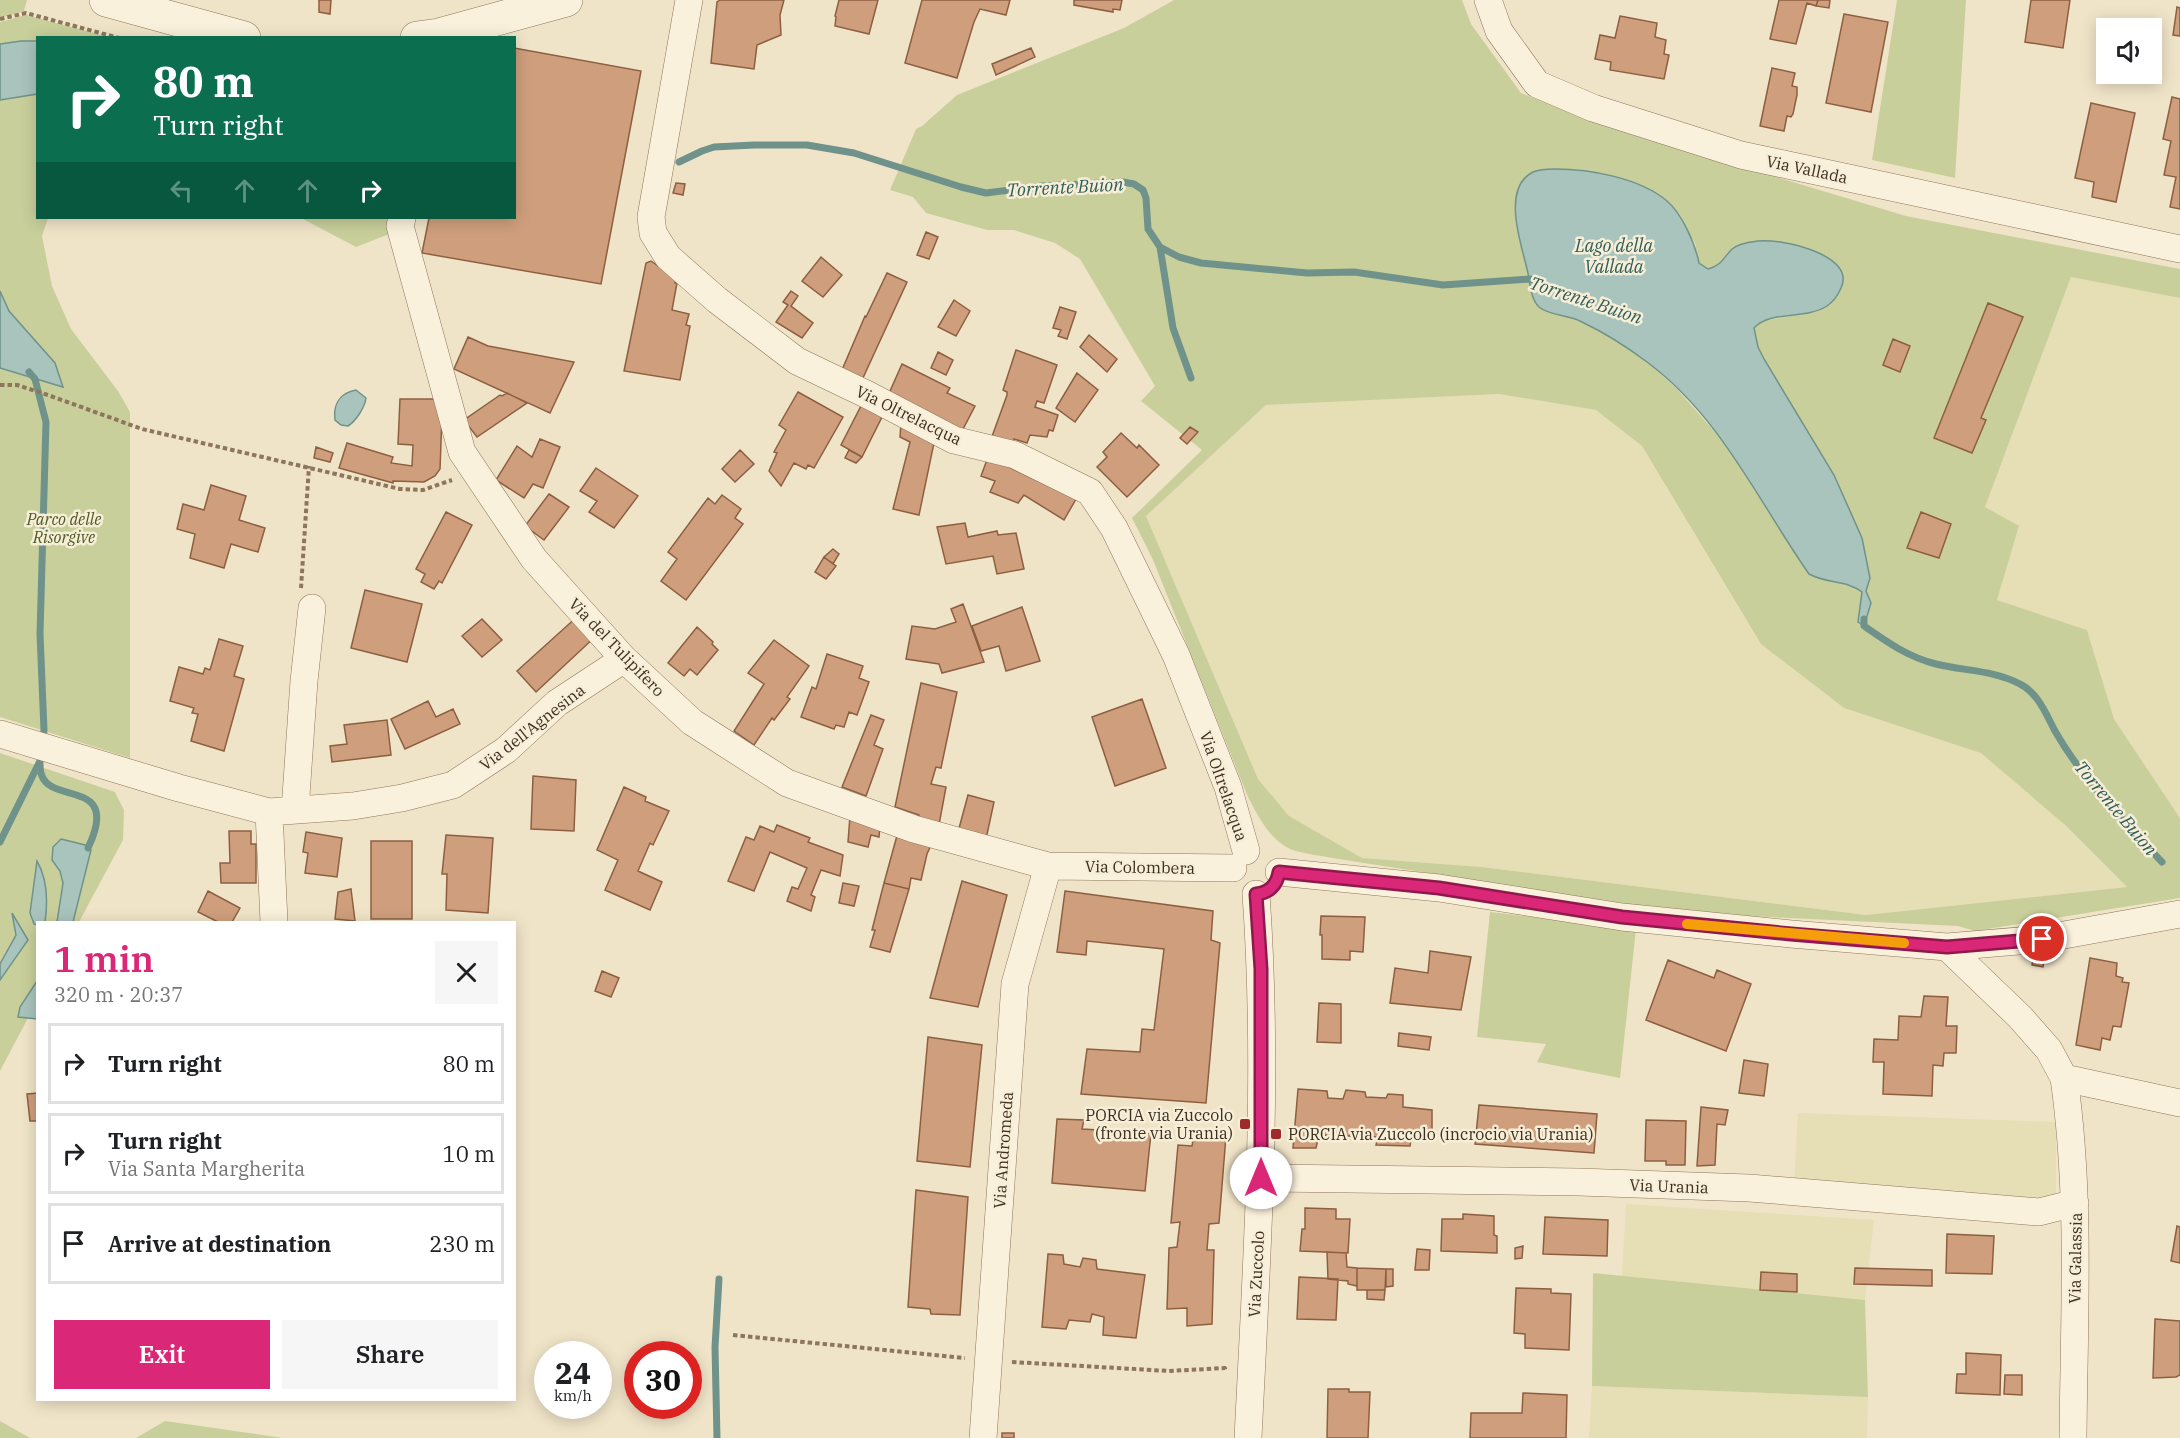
<!DOCTYPE html>
<html lang="en">
<head>
<meta charset="utf-8">
<style>
	:root { --surface:#fff; --page:#f6f6f6; --text:#202124; --muted:#757577; --line:#e0e0e0; --accent:#db2777 }
	body { margin:0; font-family:"IBM Plex Serif",serif; background:var(--page); color:var(--text); height:100vh; display:flex; flex-direction:column; font-size:22px; white-space:nowrap }
	* { box-sizing:border-box; margin:0 }
	p { font-size:20px; color:var(--muted) }
	.icon { flex:none; width:33px; height:33px; fill:none; stroke:currentColor; stroke-width:2; stroke-linecap:round; stroke-linejoin:round }
	.map { position:relative; flex:1; overflow:hidden }
	.details { position:absolute; left:36px; top:921px; width:480px; height:480px; display:flex; flex-direction:column; background:var(--surface); border-radius:0px; box-shadow:0 3px 15px #0003 }
	.details>* { flex:none }
	.guide { position:absolute; left:36px; top:36px; width:480px; height:183px; border-radius:0px; box-shadow:0 3px 15px #0003; background:#0b6e4f; color:#fff; overflow:hidden }
	.controls { position:absolute; left:2096px; top:18px; display:grid; gap:12px }
	.controls a { display:grid; place-items:center; width:66px; height:66px; border-radius:0px; background:var(--surface); box-shadow:0 3px 15px #0003; font-size:30px }
	.speed { position:absolute; left:534px; top:1341px; display:flex; gap:12px; font-size:30px; font-weight:700; text-align:center }
	.speed>* { display:grid; place-content:center; width:78px; height:78px; border-radius:50%; background:var(--surface); box-shadow:0 3px 15px #0003; line-height:1 }
	.speed small { font-size:15px; font-weight:400 }
	.speed .limit { border:9px solid #d22; background:#fff; color:#111 }
	.pin { position:absolute; display:grid; place-items:center; width:51px; height:51px; color:#fff; margin:-26px; border:3px solid #fff; border-radius:50%; box-shadow:0 2px 6px #0007 }
	.me { position:absolute; width:66px; margin:-33px; rotate:0deg; stroke-linejoin:round; filter:drop-shadow(0 0 4px #0008) }
	.turn { display:flex; align-items:center; gap:21px; height:126px; padding:0 18px; font-size:27px }
	.turn .icon { width:78px; height:78px; stroke-width:2.5 }
	.turn b { display:block; font-size:42px; line-height:51px }
	.lanes { display:flex; align-items:center; height:57px; padding:0 18px; background:#0003; justify-content:center; gap:30px; direction:ltr }
	.lanes .off { opacity:.35 }
	.round { display:grid; place-items:center; flex:none; width:63px; height:63px; border-radius:0px; background:var(--page) }
	.head { display:flex; align-items:center; justify-content:space-between; height:102px; padding:0 18px }
	h1 { font-size:36px; font-weight:600; line-height:45px; color:var(--accent) }
	.cta { display:flex; gap:12px; margin-top:auto; padding:12px 18px }
	.cta a { flex:1; height:69px; border-radius:0px; background:var(--accent); color:#fff; font-size:24px; font-weight:600; line-height:69px; text-align:center }
	.cta a+a { background:var(--page); color:var(--text) }
	ul { padding:0; list-style:none }
	li { display:flex; align-items:center; gap:18px; height:81px; margin:0 12px 9px; padding:0 6px; border:3px solid var(--line); border-radius:0px }
	li div { flex:1 }
	li b { display:block; font-size:22px }
	li em { font-style:normal }
	.map>svg:first-child { display:block }
</style>
</head>
<body>
<div class="map">
<svg width="2180" height="1438" viewBox="0 0 2180 1438">
	<rect width="100%" height="100%" fill="#f0e4c8"/>
	<path fill="#e6deb5" d="M2071,277L2180,298V818L2114,719L2087,630L1997,600L2019,527L1985,507Z
		M1499,394L1596,410L1642,446L1761,644L1844,708L1981,752L2064,824L2127,887L1866,915L1481,867L1362,858L1289,816L1258,779L1146,516L1266,405Z
		M1798,1113L2056,1122V1199L1794,1182Z
		M1626,1204L1874,1220L1865,1300L1622,1276Z
		M1592,1386L1868,1397L1867,1438H1589Z"/>
	<path fill="#c9cf9b" fill-rule="evenodd" d="M0,0H27L24,11L0,18Z
		M1174,0H1462L1471,24L1521,93L1617,129L1906,216L2180,269V298L2071,277L1985,507L2019,526L1997,600L2087,630L2114,719L2180,818V898L1975,931L1958,926L1685,913L1332,858C1319,855 1302,854 1290,849C1269,839 1258,816 1248,797L1153,560L1132,518L1202,450L1141,401L1155,386L1080,259L1055,243L1014,230H987L926,213L913,197L890,190L916,129L922,126L957,95L1124,28ZM1555,169H1576L1617,177L1685,228L1695,243L1699,263L1708,269C1720,266 1726,256 1733,247L1827,306L1804,314L1760,321L1754,328L1758,347L1764,359L1834,475L1862,538L1870,578L1866,591L1871,603L1858,622L1863,592C1847,580 1827,584 1809,574L1728,447L1677,389L1650,364L1621,344L1583,322L1549,312L1534,299L1516,202C1519,179 1533,170 1555,169ZM1499,394L1596,410L1642,446L1761,644L1844,708L1981,753L2064,824L2127,887L1866,915L1481,867L1362,858L1289,816L1258,779L1146,516L1266,405Z
		M1897,0H1966L1955,178L1872,160Z
		M26,15L109,37L38,38V218H48L42,236L52,286L71,329L118,391L130,412V758L0,717V22Z
		M301,218H396L392,233L356,247Z
		M0,753L115,792L124,810L123,840L79,922H38L37,1001L0,1071Z
		M1490,912L1636,929L1620,1078L1537,1062L1546,1044L1477,1037Z
		M1593,1273L1865,1300L1868,1397L1592,1386Z
		M0,1421L30,1438H0Z
		M165,1421L283,1438H136Z"/>
	<path fill="#a9c4bc" stroke="#6f938a" stroke-width="1.5" d="M21,41H37V94L0,100V44Z
		M1555,169C1590,169 1640,178 1667,201C1682,214 1695,243 1699,263L1708,269C1721,266 1724,257 1732,249C1739,243 1750,242 1758,241C1781,238 1857,255 1841,288C1838,295 1833,302 1827,306C1805,320 1770,310 1754,328L1758,347L1764,359L1834,475L1862,538L1870,578L1866,591L1871,603L1864,626L1858,622L1862,592C1847,580 1827,584 1809,574C1758,501 1721,417 1647,362C1627,347 1605,333 1582,322C1569,315 1550,316 1539,307C1530,299 1530,280 1527,269C1521,243 1501,188 1533,172C1540,169 1548,169 1555,169Z
		M0,291L9,311L55,363L63,387L0,368Z
		M356,390L366,398C365,407 356,421 348,426L341,425L335,420C333,404 340,393 356,390Z
		M61,839L85,845L91,850L73,922H57L63,883L60,871L52,860L53,847Z
		M37,861C48,880 48,901 45,922H38L37,925L34,924L30,913Z
		M12,913L28,940L0,980V964L16,935Z
		M37,981V1019L18,1017L20,1007Z"/>
	<g fill="none" stroke-linecap="round" stroke-linejoin="round">
		<path stroke="#6f938a" stroke-width="7" d="M679,162L702,151L714,147L754,145H807L854,153L961,187L986,193L1042,186L1123,182L1134,184L1143,190L1146,198L1148,229L1160,247L1179,257L1201,263L1307,273L1354,272L1443,285L1530,279L1538,282
			M1160,247L1173,328L1191,378
			M29,372L35,379L46,422L40,634L44,730L43,741
			M1864,619V626C1887,642 1908,657 1936,664C1964,671 1994,670 2020,684C2038,693 2046,714 2055,731C2083,780 2124,821 2162,862
			M40,762C40,766 40,772 42,776C52,804 121,779 88,848
			M0,842L40,761L41,752
			M717,1438L715,1347L719,1279"/>
	</g>
	<path fill="#cf9f7d" stroke="#8d5f41" stroke-width="1.5" d="M319,0H331L330,14L319,12Z
		M720,0H784L780,15L781,35L757,45L754,69L711,63L717,2Z
		M839,0H878L869,34L835,26L836,17L835,16Z
		M922,0H1010L1006,15L980,9L974,22L957,78L905,63Z
		M1074,0H1122L1120,10L1113,9V12L1074,5Z
		M1779,0H1818L1816,6L1807,3L1796,44L1770,39Z
		M1818,0H1830L1829,8L1816,6Z
		M2031,0H2070L2063,48L2025,42Z
		M2177,7L2180,8V36L2173,35Z
		M1844,14L1888,22L1871,112L1826,103Z
		M1620,16L1657,23L1655,37L1666,40L1664,54L1669,55L1664,79L1610,70L1611,62L1595,59L1600,35L1615,38Z
		M514,48L641,71L601,284L422,253L429,218H514Z
		M1031,48L1035,57L996,75L992,64Z
		M1772,68L1795,73L1792,86L1797,87V95L1793,114L1791,117L1787,116L1784,131L1760,126Z
		M2172,97L2180,99V209L2170,207L2176,177L2164,175L2171,141L2163,139Z
		M2091,103L2135,113L2116,202L2092,197L2094,182L2075,178Z
		M676,183L685,184L683,195L673,193Z
		M926,232L938,237L929,259L917,255Z
		M821,257L842,275L823,297L802,281Z
		M651,261L675,278V283H677L672,310L689,314L686,325L690,326L680,380L624,371L646,263Z
		M887,273L907,282L862,380L842,370L865,316L866,317Z
		M791,291L798,296L791,306L813,323L802,338L776,322L788,305L783,302Z
		M954,300L970,311L956,336L938,327Z
		M1988,303L2023,317L1981,418L1986,420L1972,453L1934,438Z
		M1060,307L1076,312L1067,339L1058,336L1061,330L1053,328Z
		M1089,335L1117,359L1107,372L1080,347Z
		M468,337L488,346L574,362L550,413L454,369Z
		M1893,339L1910,346L1900,372L1883,365Z
		M1016,350L1057,365L1044,403L1037,401L1035,407L1058,415L1053,431L1049,430L1047,437L1030,435L1027,443L1014,439L1011,449L990,442L1007,395V392L1003,390Z
		M938,352L953,360L946,375L931,368Z
		M902,364L950,388L947,393L975,406L961,433L887,398Z
		M1077,373L1098,390L1075,422L1056,408Z
		M798,392L843,417L814,468L808,465L806,469L794,463L781,486L769,471L777,453L774,452L786,430L779,425Z
		M507,393L527,403L477,437L464,420L500,395L502,396Z
		M400,399H436L442,415L440,469L435,476L424,482L393,481V483L339,468L347,443L393,457L391,463L412,466L413,445L398,444Z
		M863,402L884,413L862,457L841,445Z
		M901,423L935,438L919,515L893,509L910,442L900,437Z
		M1190,427L1198,432L1187,444L1180,438Z
		M1121,433L1137,448L1139,445L1159,465L1127,497L1097,467L1107,457L1103,452Z
		M540,439L560,447L543,488L533,484L524,498L496,480L517,446L532,457Z
		M316,447L333,453L330,462L314,458Z
		M740,450L754,464L735,482L722,469Z
		M849,450L862,457L856,463L845,458Z
		M988,457L1076,499L1064,520L1024,495L1018,503L990,492L995,481L981,476Z
		M596,468L638,496L614,528L589,512L597,501L580,491Z
		M211,485L246,496L239,520L265,528L258,552L231,544L224,568L190,558L195,534L177,529L183,504L204,510Z
		M549,494L569,507L544,540L525,526Z
		M722,495L741,509L735,518L743,524L686,600L661,581L677,559L668,552L708,498L715,504Z
		M446,512L472,525L442,583L439,581L434,589L421,582L425,574L416,569Z
		M1921,512L1951,524L1939,558L1907,548Z
		M965,523L968,537L997,531L998,535L1016,533L1024,569L997,574L993,556L946,564L937,527Z
		M833,549L839,554L833,564L824,557Z
		M824,557L836,566L826,579L815,572Z
		M365,590L422,604L407,662L351,648Z
		M963,604L984,662L942,673L939,664L906,659L912,626L935,629L956,622L951,609Z
		M1022,607L1040,661L1006,671L999,646L981,651L972,626Z
		M579,615L597,635L536,692L517,671Z
		M482,619L502,640L482,657L462,636Z
		M697,627L713,642L712,644L718,650L697,675L690,669L684,676L668,663Z
		M219,639L243,646L234,676L244,679L224,751L191,741L198,714L192,713L194,708L170,701L179,667L203,674L205,668L210,670Z
		M774,640L809,666L787,697L790,699L774,720L772,718L754,745L734,731L764,684L748,673Z
		M827,654L863,666L859,678L869,682L857,715L849,712L844,727L836,725L834,729L801,717L812,687L816,689Z
		M921,683L957,692L941,768L936,767L931,784L946,787L939,825L917,821L919,815L895,807Z
		M1142,699L1166,768L1115,786L1092,717Z
		M428,701L436,717L453,709L460,724L405,749L391,719Z
		M871,715L884,720L874,745L883,749L866,796L842,787Z
		M387,720L391,755L332,762L330,746L347,744L344,725Z
		M533,776L576,780L574,831L531,829Z
		M624,787L646,797L645,801L669,811L653,845L650,843L638,871L662,882L650,910L605,890L618,860L597,850Z
		M968,795L994,802L986,839L958,832Z
		M850,816L880,826L879,837L871,835L868,847L848,842Z
		M777,825L810,838L808,842L843,855L840,876L821,870L811,895L815,897L811,911L787,901L792,887L798,889L807,868L770,852L754,891L728,881L746,837L754,840L760,826L774,832Z
		M229,831H251V844H256V883H221L220,863H230Z
		M306,832L342,838L337,877L305,873L308,853L303,852Z
		M898,832L933,841L927,854L921,880L911,878L909,889L884,883Z
		M446,835L493,838L488,913L446,910L447,874H442Z
		M371,841H412V919H371Z
		M962,881L1007,895L978,1007L930,998Z
		M843,883L859,886L854,906L839,903Z
		M884,883L909,889L890,952L870,947L875,930H872Z
		M351,889L355,921L335,919L338,892Z
		M208,891L240,908L232,922H218L198,912Z
		M1065,891L1213,911L1211,940L1220,943L1206,1103L1081,1094L1087,1049L1140,1052L1142,1029L1154,1030L1164,949L1087,941L1086,955L1057,952Z
		M1321,916L1365,917L1363,952L1350,951V960L1322,959V935H1320Z
		M1430,951L1471,957L1461,1010L1390,1003L1395,968L1428,973Z
		M2034,954L2045,955L2043,967L2032,965Z
		M2090,958L2117,963L2116,976L2123,978L2122,982L2129,983L2121,1027L2113,1026L2110,1040L2102,1038L2100,1050L2076,1045Z
		M1668,960L1714,978L1717,970L1751,984L1726,1051L1646,1020Z
		M602,971L619,978L611,997L595,991Z
		M1924,996L1948,997L1946,1026H1957L1956,1053H1944L1943,1066L1933,1065L1932,1096L1883,1094L1884,1062H1873L1874,1039L1898,1040L1899,1016L1921,1017Z
		M1319,1003L1341,1004V1043L1317,1042Z
		M1399,1033L1431,1037L1429,1050L1398,1046Z
		M928,1037L982,1045L970,1167L917,1161Z
		M1744,1060L1768,1064L1764,1096L1739,1093Z
		M1298,1089L1327,1091L1328,1098L1343,1099L1346,1090L1365,1092L1366,1097L1386,1098L1388,1094L1403,1095V1107L1432,1110V1133L1412,1132L1410,1146L1376,1145L1378,1137L1319,1135L1316,1148H1293Z
		M38,1093V1121H30L27,1094Z
		M1479,1105L1597,1114L1594,1153L1475,1144Z
		M1701,1107L1728,1110L1725,1125L1717,1124L1715,1165L1697,1166Z
		M1057,1119L1084,1120L1082,1129L1151,1133L1145,1191L1052,1183Z
		M1646,1120L1686,1121L1685,1165H1666V1161H1645Z
		M1194,1135L1226,1136L1219,1223L1209,1224L1207,1250H1214L1212,1324L1187,1326V1308L1167,1309L1169,1248L1177,1247L1180,1222L1171,1223L1178,1145L1192,1146Z
		M916,1190L968,1197L960,1315L931,1314L930,1309L908,1307Z
		M1305,1208L1336,1209V1219H1350L1348,1253L1300,1251L1302,1229H1305Z
		M1463,1214L1494,1216V1235L1497,1236V1253L1441,1251L1442,1219H1463Z
		M1545,1217L1608,1220L1607,1256L1543,1254Z
		M2177,1226L2180,1227V1263L2171,1261Z
		M1947,1234L1994,1236L1992,1274L1946,1273Z
		M1523,1246L1522,1258L1515,1259V1248Z
		M1417,1249L1430,1250L1429,1270H1415Z
		M1327,1252L1346,1253L1347,1267L1357,1268V1286L1348,1284V1281L1328,1279Z
		M1048,1254L1063,1255L1064,1264L1080,1267L1083,1258L1096,1260L1097,1269L1145,1275L1136,1338L1103,1335L1104,1317L1092,1314L1090,1322L1069,1320L1066,1329L1042,1327Z
		M1357,1268L1386,1269L1385,1290H1357Z
		M1855,1268L1932,1270V1286L1854,1284Z
		M1386,1269H1393V1286L1386,1287Z
		M1761,1272L1797,1274V1292L1760,1290Z
		M1299,1277L1338,1279L1336,1320L1297,1319Z
		M1516,1288L1551,1289V1293L1571,1294L1569,1350L1525,1348V1334L1514,1333Z
		M1367,1290H1385L1384,1300L1367,1299Z
		M2155,1319L2180,1321V1375L2176,1377L2153,1378Z
		M1966,1353L2001,1355L2000,1395L1956,1393L1957,1374H1966Z
		M2005,1375H2022V1395L2004,1394Z
		M1328,1389H1349V1392H1370L1368,1438H1327Z
		M1523,1393L1567,1395L1566,1438H1470L1471,1413H1522Z
		M1002,1433H1014V1438H1002Z"/>
	<g fill="none" stroke-linecap="round" stroke-linejoin="round">
		<defs>
			<path id="minor" d="M689,0L651,217L653,233L668,257L717,300L797,361L868,395L954,440L1015,455L1090,492L1114,528L1176,655L1228,787L1246,851
				M1488,0L1499,31L1537,84L1593,108L1741,155L2180,249
				M402,218L400,226L462,452L534,559L624,659L692,722L787,783L914,829L1048,866L1233,868
				M0,734L179,788L269,812L353,806L402,798L453,785L506,750L557,703L624,659
				M295,810L304,681L312,608
				M269,812L274,922
				M1279,872L1439,888L1622,917L1791,934L1947,947L2042,939L2180,914
				M1947,947L2020,1017L2049,1050L2064,1078L2180,1103
				M2064,1078C2081,1197 2074,1318 2073,1438
				M1261,1178L1579,1182L1749,1188L2039,1212L2075,1203
				M983,1438L1015,984L1048,866
				M1248,1438C1257,1257 1269,1075 1256,894"/>
			<path id="tertiary" d="M106,0L244,38
				M417,38L439,35L566,0"/>
		</defs>
		<use href="#minor" stroke="#8d765c" stroke-width="28"/>
		<use href="#tertiary" stroke="#8d765c" stroke-width="34"/>
		<path stroke="#8d765c" stroke-width="4" stroke-dasharray="4.5 3" stroke-linecap="butt" d="M0,19L26,13L119,38
			M0,385H17L48,395L142,429L400,489L423,490L452,480
			M301,588L309,466
			M733,1335L965,1358
			M1012,1362L1169,1371L1225,1368V1372"/>
		<use href="#minor" stroke="#faf1dc" stroke-width="27"/>
		<use href="#tertiary" stroke="#faf1dc" stroke-width="33"/>
	</g>
	<g fill="none" stroke-linecap="round" stroke-linejoin="round">
		<defs>
			<path id="route" d="M1261,1178V969L1256,894C1269,893 1277,885 1279,872L1439,888L1622,917L1791,934L1947,947L2042,939"/>
		</defs>
		<use href="#route" stroke="#8e194d" stroke-width="15"/>
		<use href="#route" stroke="#db2777" stroke-width="10"/>
		<path stroke="#f59e0b" stroke-width="10" d="M1687,924L1904,943"/>
	</g>
	<g fill="#9e2a2b" stroke="#f7eed8" stroke-width="2">
		<rect x="1239" y="1118" width="12" height="12" rx="3"/>
		<rect x="1270" y="1128" width="12" height="12" rx="3"/>
	</g>
	<g text-anchor="middle" dominant-baseline="central" stroke-width="5" stroke-linejoin="round" paint-order="stroke">
		<g font-size="16" fill="#3d2e20" stroke="#f7eed8">
			<text transform="translate(1807 169) rotate(12)">Via Vallada</text>
			<text transform="translate(909 415) rotate(26)">Via Oltrelacqua</text>
			<text transform="translate(617 647) rotate(46)">Via del Tulipifero</text>
			<text transform="translate(532 727) rotate(-38)">Via dell'Agnesina</text>
			<text transform="translate(1224 786) rotate(71)">Via Oltrelacqua</text>
			<text transform="translate(1140 867) rotate(1)">Via Colombera</text>
			<text transform="translate(1003 1150) rotate(-86)">Via Andromeda</text>
			<text transform="translate(1669 1186) rotate(2)">Via Urania</text>
			<text transform="translate(2075 1258) rotate(-89)">Via Galassia</text>
			<text transform="translate(1256 1274) rotate(-87)">Via Zuccolo</text>
		</g>
		<g font-size="16" font-style="italic" fill="#4d5a26" stroke="#f7eed8">
			<text x="64" y="519">Parco delle<tspan x="64" dy="18">Risorgive</tspan></text>
		</g>
		<g font-size="16" fill="#3d2e20" stroke="#f7eed8" text-anchor="end">
			<text x="1233" y="1115">PORCIA via Zuccolo<tspan x="1233" dy="18">(fronte via Urania)</tspan></text>
			<text x="1288" y="1134" text-anchor="start">PORCIA via Zuccolo (incrocio via Urania)</text>
		</g>
		<g font-size="18" font-style="italic" fill="#2f5d5a" stroke="#f7eed8">
			<text transform="translate(1065 187) rotate(-3)">Torrente Buion</text>
			<text x="1614" y="245">Lago della<tspan x="1614" dy="21">Vallada</tspan></text>
			<text transform="translate(1586 300) rotate(18)">Torrente Buion</text>
			<text transform="translate(2116 808) rotate(50)">Torrente Buion</text>
		</g>
	</g>
</svg>
<div class="controls">
<a><svg class="icon" aria-label="sound" viewBox="0 0 24 24"><path d="M4 9h4l5-4v14l-5-4H4zM17 9q2 3 0 6"/></svg></a>
</div>
<div class="speed"><div>24<small>km/h</small></div><div class="limit">30</div></div>
<div class="pin" style="left:2042px;top:939px;background:#d93025"><svg class="icon" aria-label="arrive" viewBox="0 0 24 24"><path d="M6 21V4h12l-3 4 3 4H6"/></svg></div>
<svg class="me" style="left:1261px;top:1178px" viewBox="-20 -20 40 40"><circle r="19" fill="#fff"/><path d="M0-13L10 11 0 6-10 11z" fill="#db2777"/></svg>
<div class="guide">
<div class="turn"><svg class="icon" aria-label="right" viewBox="0 0 24 24"><path d="M7 20v-9h11M14 6l5 5-5 5"/></svg><div><b>80 m</b>Turn right</div></div>
<div class="lanes"><svg class="icon off" aria-label="left" viewBox="0 0 24 24"><path d="M17 20v-9H6M10 6l-5 5 5 5"/></svg><svg class="icon off" aria-label="ahead" viewBox="0 0 24 24"><path d="M12 20V5M6 11l6-6 6 6"/></svg><svg class="icon off" aria-label="ahead" viewBox="0 0 24 24"><path d="M12 20V5M6 11l6-6 6 6"/></svg><svg class="icon" aria-label="right" viewBox="0 0 24 24"><path d="M7 20v-9h11M14 6l5 5-5 5"/></svg></div>
</div>
<section class="details">
<div class="head"><div><h1>1 min</h1><p>320 m · 20:37</p></div><a class="round"><svg class="icon" aria-label="close" viewBox="0 0 24 24"><path d="M6 6l12 12M18 6L6 18"/></svg></a></div>
<ul>
<li><svg class="icon" aria-label="right" viewBox="0 0 24 24"><path d="M7 20v-9h11M14 6l5 5-5 5"/></svg><div><b>Turn right</b></div><em>80 m</em></li>
<li><svg class="icon" aria-label="right" viewBox="0 0 24 24"><path d="M7 20v-9h11M14 6l5 5-5 5"/></svg><div><b>Turn right</b><p>Via Santa Margherita</p></div><em>10 m</em></li>
<li><svg class="icon" aria-label="arrive" viewBox="0 0 24 24"><path d="M6 21V4h12l-3 4 3 4H6"/></svg><div><b>Arrive at destination</b></div><em>230 m</em></li>
</ul>
<div class="cta"><a>Exit</a><a>Share</a></div>
</section>
</div>
</body>
</html>
